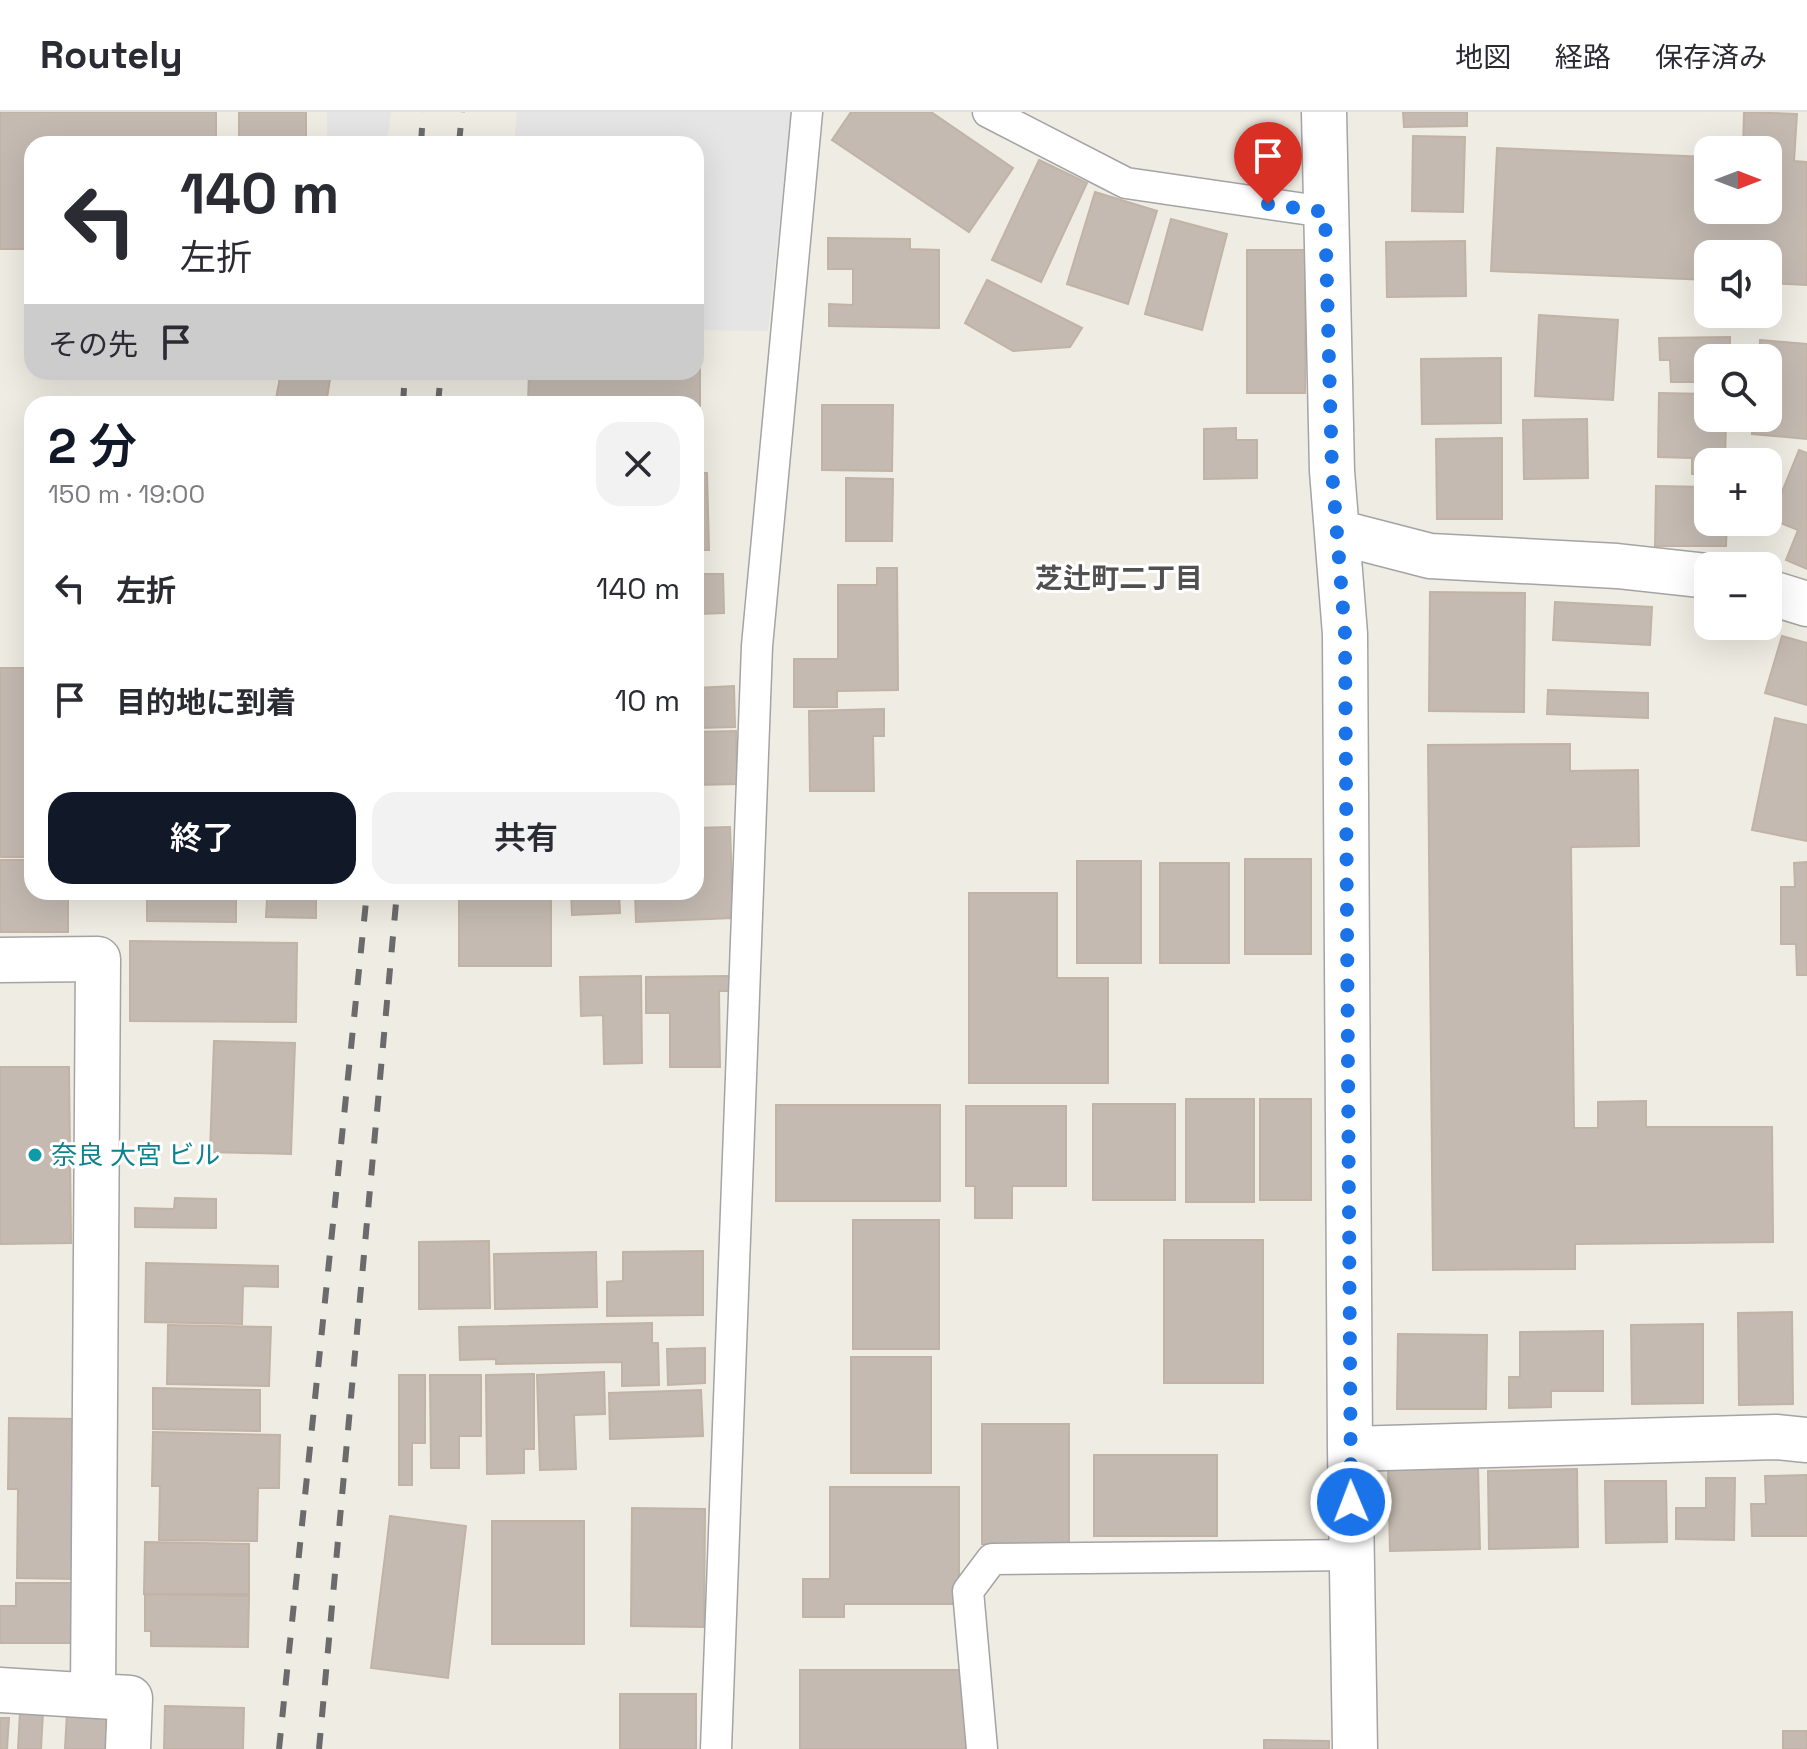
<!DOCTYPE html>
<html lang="ja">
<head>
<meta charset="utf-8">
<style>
	:root { --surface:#fff; --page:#f2f2f3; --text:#2b2b33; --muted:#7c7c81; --line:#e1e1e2; --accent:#111827 }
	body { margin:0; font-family:"Space Grotesk","Noto Sans JP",sans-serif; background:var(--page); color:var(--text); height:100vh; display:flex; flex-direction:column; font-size:30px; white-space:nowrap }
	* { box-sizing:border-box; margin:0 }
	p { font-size:26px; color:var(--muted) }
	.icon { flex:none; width:44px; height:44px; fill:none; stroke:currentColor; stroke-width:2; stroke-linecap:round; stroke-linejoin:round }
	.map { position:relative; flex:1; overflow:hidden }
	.drawer { position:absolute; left:24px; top:284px; width:680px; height:504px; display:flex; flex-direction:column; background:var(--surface); border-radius:24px; box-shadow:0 8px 32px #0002 }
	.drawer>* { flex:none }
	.banner { position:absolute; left:24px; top:24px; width:680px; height:244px; border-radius:24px; box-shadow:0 8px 32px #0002; background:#fff; color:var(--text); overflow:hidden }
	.needle { width:52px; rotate:90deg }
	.tools { position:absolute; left:1694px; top:24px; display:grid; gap:16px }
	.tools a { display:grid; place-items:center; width:88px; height:88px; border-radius:16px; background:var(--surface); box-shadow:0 8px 32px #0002; font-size:40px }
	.pin { position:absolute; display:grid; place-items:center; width:68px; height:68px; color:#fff; margin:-82px -34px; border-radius:50% 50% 50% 0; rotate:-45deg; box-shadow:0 0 8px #0007 }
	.pin .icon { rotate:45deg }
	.me { position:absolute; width:88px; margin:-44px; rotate:359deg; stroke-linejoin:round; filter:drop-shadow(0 0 6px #0008) }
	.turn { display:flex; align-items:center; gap:28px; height:168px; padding:0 24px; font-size:36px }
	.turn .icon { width:104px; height:104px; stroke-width:2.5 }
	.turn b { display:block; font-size:56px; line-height:68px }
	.then { display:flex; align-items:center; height:76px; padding:0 24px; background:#0003; gap:16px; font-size:30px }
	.round { display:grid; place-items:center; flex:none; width:84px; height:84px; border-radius:24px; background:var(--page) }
	.overview { display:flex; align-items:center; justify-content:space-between; height:136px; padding:0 24px }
	h1 { font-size:48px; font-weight:600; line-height:60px; color:var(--accent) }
	.action { display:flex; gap:16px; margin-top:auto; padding:16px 24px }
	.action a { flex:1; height:92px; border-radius:24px; background:var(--accent); color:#fff; font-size:32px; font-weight:600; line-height:92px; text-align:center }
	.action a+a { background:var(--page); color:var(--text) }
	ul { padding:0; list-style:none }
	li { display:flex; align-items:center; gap:24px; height:112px; padding:0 24px }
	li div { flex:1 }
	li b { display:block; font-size:30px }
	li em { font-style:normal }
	header { display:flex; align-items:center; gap:48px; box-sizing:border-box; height:112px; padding:0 40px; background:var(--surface); border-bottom:2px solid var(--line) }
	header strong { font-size:38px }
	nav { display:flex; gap:44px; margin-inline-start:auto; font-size:28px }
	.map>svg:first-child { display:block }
</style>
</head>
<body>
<header>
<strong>Routely</strong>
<nav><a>地図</a><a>経路</a><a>保存済み</a></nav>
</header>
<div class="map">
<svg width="1807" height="1637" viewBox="0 0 1807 1637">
	<rect width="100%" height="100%" fill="#efece3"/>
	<path fill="#e5e5e5" d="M327,0H391L387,32H327Z
		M517,0H791L768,219L696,218V32H514Z"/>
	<path fill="#c4bab2" stroke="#c1b3a5" stroke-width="2" d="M0,0H216V32H32V137H0Z
		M239,0H306V32H239Z
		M851,0H931L1013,56L969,120L832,28Z
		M1403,0H1467V14L1404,15Z
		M1744,0L1797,2L1794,49L1807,50V173L1768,171V142H1708V168L1491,159L1497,36L1708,45V98H1768V38H1743Z
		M1413,24L1465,25L1463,100L1412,99Z
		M1039,48L1087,71L1041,170L992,148Z
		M1095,80L1157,99L1128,192L1067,172Z
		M1171,107L1227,122L1202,218L1145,202Z
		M828,126L910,127V137L939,138V216L829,214V192L853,193V157H828Z
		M1465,129L1466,184L1387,185L1386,130Z
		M1247,138H1305V281H1247Z
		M987,168L1082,216L1070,235L1013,239L965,211Z
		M1539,203L1618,208L1613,288L1535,284Z
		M1730,225V246H1708V270H1671L1670,248H1660L1659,226Z
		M1760,228L1807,232V327L1752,322L1753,306H1768V246H1759Z
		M696,245H700V294L696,292H528L529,260H696Z
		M1501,246V311L1422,312L1421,247Z
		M281,260L331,261L326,292H275Z
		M1659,281L1708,282V306H1726L1725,350H1708V362H1692V346L1658,345Z
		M822,293H893L892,359L822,358Z
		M1587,307L1588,366L1524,367L1523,308Z
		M1236,316V328H1257V366L1204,367V317Z
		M1502,326V407H1437L1436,327Z
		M1799,338L1807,341V457L1786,448L1798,418L1771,407Z
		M696,361H707L709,438H696Z
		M846,366L893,367L892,429H846Z
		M1656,374L1708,375V410H1727L1726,434H1655Z
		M877,456H897L898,578L837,579V595H794V547H838V473H877Z
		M696,462H723L724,501L699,502L700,548H696Z
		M1430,480L1525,481L1524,600L1429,599Z
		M1555,490L1652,495L1650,533L1553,528Z
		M1782,524L1807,531V593L1765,581Z
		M0,556H32V745H0Z
		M734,574L735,615L696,616V576Z
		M1548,578L1648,581V606L1547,602Z
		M884,597V624H873L874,679H810L809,599Z
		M1775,606L1807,613V729L1752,718Z
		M736,619L737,672L696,673V620Z
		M1570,632V659L1638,658L1639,734L1571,735L1574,1016H1598V990L1646,989V1015H1772L1773,1130L1575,1132V1157L1433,1158L1428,633Z
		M730,715L733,806L636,810L635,780H696V716Z
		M1245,747H1311V842H1245Z
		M0,748H32V780H68V820H0Z
		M1077,749H1141V851H1077Z
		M1807,750V863H1797L1796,832H1781V775H1795L1794,751Z
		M1160,751H1229V851H1160Z
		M147,780H316V806L266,805L267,787L236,786V810L147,809Z
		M459,780H551V854H459Z
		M571,780H619L620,801L572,803Z
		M969,781H1057V866H1108V971H969Z
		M130,829L297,831L296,910L130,909Z
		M641,864L642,951L604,952L603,903L581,904L580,865Z
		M729,864L730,879H719L720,955H670V901H646V865Z
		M214,929L295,931L291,1042L210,1040Z
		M0,955H69L71,1131L0,1132Z
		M1186,987H1254V1090H1186Z
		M1260,987H1311V1088H1260Z
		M1093,992H1175V1088H1093Z
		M776,993H940V1089H776Z
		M966,994H1066V1074H1012V1106H975V1074H966Z
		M175,1086L216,1087V1116L135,1115V1096L174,1097Z
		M853,1108H939V1237H853Z
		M1164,1128H1263V1271H1164Z
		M489,1129L490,1196L419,1197V1130Z
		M703,1139V1203L607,1204V1170L623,1169V1140Z
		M596,1140L597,1195L495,1197L494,1142Z
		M146,1151L278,1154V1175L243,1174L242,1212L145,1210Z
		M1792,1200L1793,1292L1739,1293L1738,1201Z
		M652,1211V1231H658L659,1273L622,1274V1250L496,1252V1247L460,1248L459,1215Z
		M1703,1212V1291L1632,1292L1631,1213Z
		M168,1213L271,1215L269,1274L167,1272Z
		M1603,1219V1279H1551V1295L1509,1296V1265H1520V1220Z
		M1398,1222L1487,1223L1486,1297H1397Z
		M705,1236V1271L668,1273L667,1237Z
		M851,1245H931V1361H851Z
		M604,1260L605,1302L574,1303L576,1357L540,1358L537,1263Z
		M534,1262V1337H524V1361L487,1362L486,1263Z
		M399,1263H425V1331H412V1373H399Z
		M430,1263H481V1324H459V1356H431Z
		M153,1276L260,1278V1319L153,1317Z
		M701,1278L703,1324L610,1327L609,1281Z
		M9,1306L78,1307L75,1467L17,1466L18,1377H8Z
		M982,1312H1069V1432H982Z
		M153,1320L280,1323L279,1376H258L257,1429L159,1428L160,1374H152Z
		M1094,1343H1217V1424H1094Z
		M1478,1354L1480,1437L1390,1439L1388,1355Z
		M1577,1357L1578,1435L1489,1437L1488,1359Z
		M1807,1363V1424H1752L1751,1392H1766L1765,1364Z
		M1706,1366H1735L1734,1428L1676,1427V1396H1706Z
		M1605,1369H1666L1667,1430L1606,1431Z
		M830,1375H959V1492H844V1505H803V1467H830Z
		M632,1396L705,1397L704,1515L631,1514Z
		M390,1404L466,1414L448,1566L371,1556Z
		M492,1409H584V1532H492Z
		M145,1430L249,1432V1482H144Z
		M16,1471H75V1531H0V1494H16Z
		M145,1482L249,1484L248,1535L151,1534V1519H145Z
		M800,1558H966V1637H800Z
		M620,1582H696V1637H620Z
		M165,1594L244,1596L243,1637H164Z
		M20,1600H43L41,1637H18Z
		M67,1600L122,1602L120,1637H65Z
		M0,1606H9L7,1637H0Z
		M1783,1619H1807V1637H1783Z
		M1264,1628L1329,1629V1637H1264Z"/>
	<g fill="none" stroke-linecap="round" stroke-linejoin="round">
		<defs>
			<path id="service" d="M988,0L1126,71L1325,100
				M716,1637L757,534L807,0
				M982,1637L968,1479L992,1447L1352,1443"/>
			<path id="minor" d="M1324,0L1332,359L1345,522L1350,1337L1355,1637
				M1337,420L1430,444L1617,454L1708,464
				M1768,480L1807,492
				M0,848L98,847L93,1583
				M1350,1337L1776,1325L1807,1328
				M0,1578L130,1586L128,1637"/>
		</defs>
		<use href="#service" stroke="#a4a4a4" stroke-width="33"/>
		<use href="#minor" stroke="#a4a4a4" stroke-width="47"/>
		<use href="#service" stroke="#fff" stroke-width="30"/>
		<use href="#minor" stroke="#fff" stroke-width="44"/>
		<path stroke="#6b6b6b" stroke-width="6" stroke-dasharray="16 16" stroke-linecap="butt" d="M421,32L423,0
			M459,32L462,0
			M403,292L405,260
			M438,292L441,260
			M279,1637L367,780
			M319,1637L397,780"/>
	</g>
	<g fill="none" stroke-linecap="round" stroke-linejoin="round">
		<path stroke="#1a73e8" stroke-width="14" stroke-dasharray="0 25.2" d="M1268,92L1325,100L1332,359L1345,522L1351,1390"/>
	</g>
	<circle fill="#0f9aa8" stroke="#fff" stroke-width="3" cx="35" cy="1043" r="8"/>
	<g text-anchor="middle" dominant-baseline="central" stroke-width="6" stroke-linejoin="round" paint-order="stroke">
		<g font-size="26" fill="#0d838f" stroke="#fff" text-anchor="start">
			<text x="51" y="1043">奈良 大宮 ビル</text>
		</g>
		<g font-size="28" font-weight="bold" fill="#505050" stroke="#fff">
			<text x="1119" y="466">芝辻町二丁目</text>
		</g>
	</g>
</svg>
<div class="tools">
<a><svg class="needle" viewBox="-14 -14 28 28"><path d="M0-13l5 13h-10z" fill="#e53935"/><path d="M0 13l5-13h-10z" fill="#7c7c81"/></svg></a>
<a><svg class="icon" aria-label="sound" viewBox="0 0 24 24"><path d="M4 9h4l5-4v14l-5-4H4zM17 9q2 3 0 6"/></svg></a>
<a><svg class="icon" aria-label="search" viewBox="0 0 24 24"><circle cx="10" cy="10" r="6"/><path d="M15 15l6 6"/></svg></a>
<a>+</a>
<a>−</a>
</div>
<div class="pin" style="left:1268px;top:92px;background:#d93025"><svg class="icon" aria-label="arrive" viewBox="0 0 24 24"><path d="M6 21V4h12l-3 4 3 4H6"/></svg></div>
<svg class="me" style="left:1351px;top:1390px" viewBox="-20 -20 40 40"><circle r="17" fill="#1a73e8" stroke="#fff" stroke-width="3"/><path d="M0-11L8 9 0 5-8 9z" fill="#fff"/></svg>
<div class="banner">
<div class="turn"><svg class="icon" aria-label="left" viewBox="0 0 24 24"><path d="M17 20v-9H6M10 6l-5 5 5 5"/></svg><div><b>140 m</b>左折</div></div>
<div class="then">その先<svg class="icon" aria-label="arrive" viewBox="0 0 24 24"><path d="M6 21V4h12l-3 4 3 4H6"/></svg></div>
</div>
<section class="drawer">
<div class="overview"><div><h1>2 分</h1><p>150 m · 19:00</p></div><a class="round"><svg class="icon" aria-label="close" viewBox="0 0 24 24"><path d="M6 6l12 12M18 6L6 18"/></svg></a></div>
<ul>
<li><svg class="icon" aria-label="left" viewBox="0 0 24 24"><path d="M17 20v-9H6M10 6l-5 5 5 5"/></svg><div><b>左折</b></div><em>140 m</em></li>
<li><svg class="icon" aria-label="arrive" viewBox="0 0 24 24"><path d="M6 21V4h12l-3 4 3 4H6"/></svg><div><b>目的地に到着</b></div><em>10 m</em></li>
</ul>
<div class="action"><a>終了</a><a>共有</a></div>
</section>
</div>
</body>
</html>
